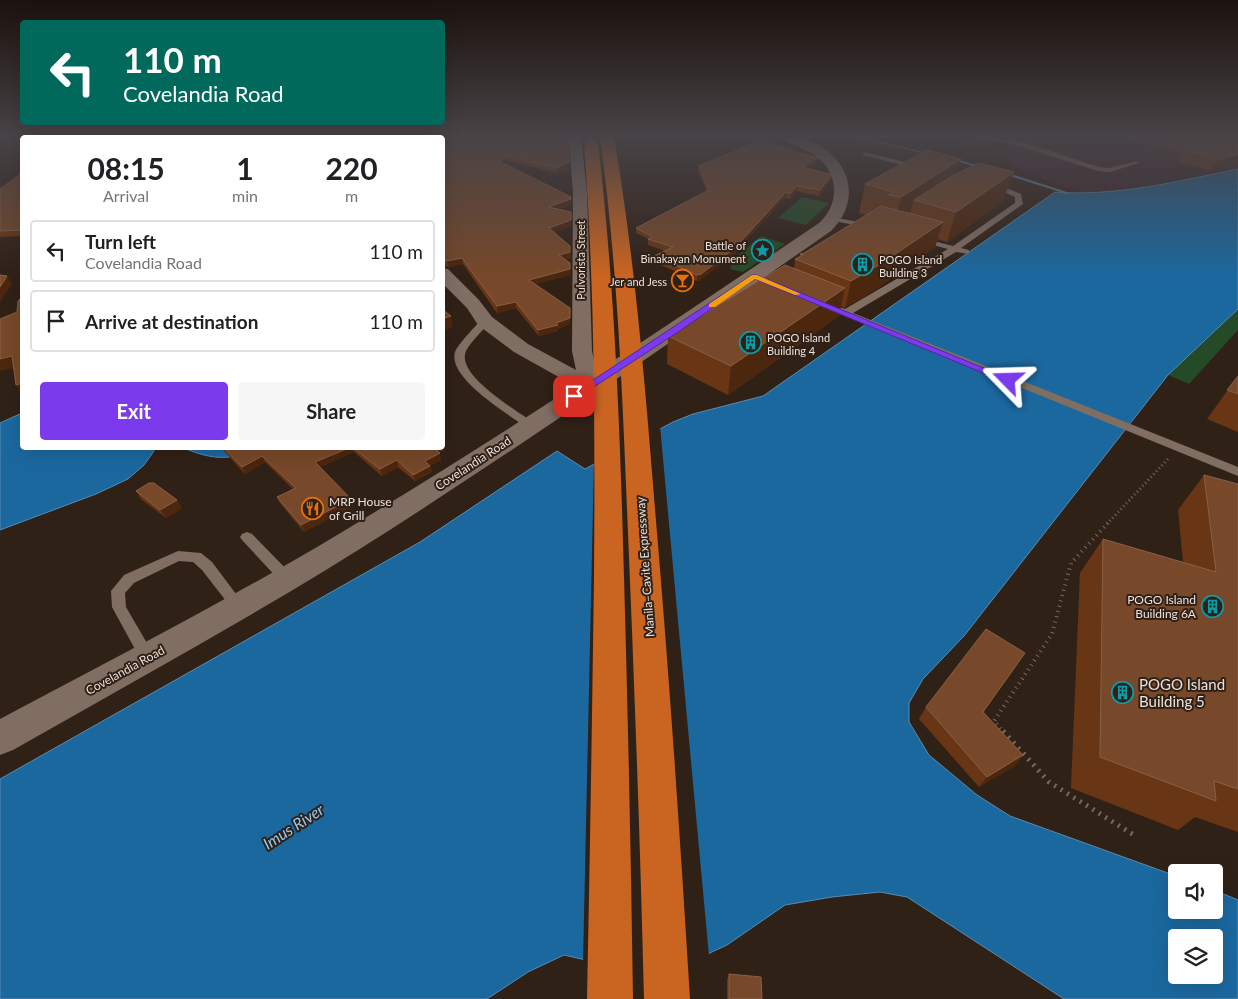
<!DOCTYPE html>
<html lang="en">
<head>
<meta charset="utf-8">
<style>
	:root { --surface:#fff; --page:#f6f6f6; --text:#202124; --muted:#757577; --line:#e0e0e0; --accent:#7c3aed }
	body { margin:0; font-family:Lato,sans-serif; background:var(--page); color:var(--text); height:100vh; display:flex; flex-direction:column; font-size:19px; white-space:nowrap }
	* { box-sizing:border-box; margin:0 }
	p { font-size:16px; color:var(--muted) }
	.icon { flex:none; width:28px; height:28px; fill:none; stroke:currentColor; stroke-width:2; stroke-linecap:round; stroke-linejoin:round }
	.map { position:relative; flex:1; overflow:hidden }
	.panel { position:absolute; left:20px; top:135px; width:425px; height:315px; display:flex; flex-direction:column; background:var(--surface); border-radius:5px; box-shadow:0 5px 20px #0002 }
	.panel>* { flex:none }
	.guide { position:absolute; left:20px; top:20px; width:425px; height:105px; border-radius:5px; box-shadow:0 5px 20px #0002; background:#00695c; color:#fff; overflow:hidden }
	.tools { position:absolute; left:1168px; top:864px; display:grid; gap:10px }
	.tools a { display:grid; place-items:center; width:55px; height:55px; border-radius:5px; background:var(--surface); box-shadow:0 5px 20px #0002; font-size:25px }
	.pin { position:absolute; display:grid; place-items:center; width:42px; height:42px; color:#fff; margin:-21px; border-radius:10px; box-shadow:0 2px 8px #0006 }
	.me { position:absolute; width:55px; margin:-28px; rotate:292deg; stroke-linejoin:round; filter:drop-shadow(0 0 4px #0008) }
	.turn { display:flex; align-items:center; gap:18px; height:105px; padding:0 20px; font-size:22px }
	.turn .icon { width:65px; height:65px; stroke-width:2.5 }
	.turn b { display:block; font-size:35px; line-height:42px }
	.eta { display:flex; justify-content:space-evenly; align-items:center; height:85px; text-align:center }
	.eta b { font-size:30px; font-weight:700; line-height:35px }
	.button { display:flex; gap:10px; margin-top:auto; padding:10px 20px }
	.button a { flex:1; height:58px; border-radius:5px; background:var(--accent); color:#fff; font-size:20px; font-weight:700; line-height:58px; text-align:center }
	.button a+a { background:var(--page); color:var(--text) }
	ul { padding:0; list-style:none }
	li { display:flex; align-items:center; gap:15px; height:62px; margin:0 10px 8px; padding:0 10px; border:2px solid var(--line); border-radius:5px }
	li div { flex:1 }
	li b { display:block; font-size:19px }
	li em { font-style:normal }
	.map>svg:first-child { display:block }
</style>
</head>
<body>
<div class="map">
<svg width="1238" height="999" viewBox="0 0 1238 999">
	<rect width="100%" height="100%" fill="#302117"/>
	<path fill="#39262c" d="M929,137H1238V169L1181,181L1083,195L1023,171L1000,153Z"/>
	<path fill="#244a28" d="M802,197L829,203L806,225L778,218Z
		M761,236L785,244L743,272L730,269C734,255 750,246 761,236Z
		M1238,309V330L1189,384L1168,375Z"/>
	<path fill="#1b689f" stroke="#598cb1" fill-rule="evenodd" d="M1238,169V309L1168,375L964,636L923,679L909,703V722L929,755L977,795L1010,816L1176,876V910H1214V890L1238,900V999H1064L907,897L880,892L832,897L785,905L727,945L686,964L625,969L564,955L528,972L487,999H0V779L420,542L557,451L585,469L673,422L693,414L763,396L1055,192C1113,197 1180,181 1238,169ZM1176,938H1214V975H1176Z
		M22,413V448H152L154,451L144,465L128,479L96,494L0,530V423Z
		M184,448H259C231,461 212,460 184,448Z"/>
	<path fill="#302117" d="M660,426L709,956L687,966L625,971L583,962L594,461Z"/>
	<g fill="none" stroke-linecap="round" stroke-linejoin="round">
		<path fill="#598cb1" fill-rule="evenodd" d="M853,137H859L932,154L930,155Z
			M952,158H954L986,168L983,169L952,160Z
			M1003,172H1005L1070,193L1067,194L1003,174Z"/>
		<path stroke="#776961" stroke-width="3" stroke-dasharray="1 3" stroke-linecap="butt" d="M1107,524L1168,459"/>
		<path stroke="#776961" stroke-width="4" stroke-dasharray="1 4.5" stroke-linecap="butt" d="M1004,733L994,721L1052,634L1071,563L1108,523"/>
		<path stroke="#776961" stroke-width="5" stroke-dasharray="2 5.5" stroke-linecap="butt" d="M1003,731L1049,782L1134,835"/>
		<path fill="#816e63" fill-rule="evenodd" d="M977,137C1018,136 1060,155 1099,167L1110,168L1136,161L1139,163L1110,172L1098,171L1022,147Z
			M865,152L920,166L921,167L918,169L863,155V153Z
			M989,183H993L1021,194L1023,204L961,248L969,250V254L956,252L853,313L1238,467V476L821,306V302L824,301L845,309L948,249L918,241V237L953,246L1015,203V197L989,185Z
			M831,217L870,224L874,226L870,228L834,221H831Z
			M485,318L490,321C483,331 471,341 466,351C455,375 518,411 534,423L536,425L534,427H526C508,414 447,378 455,352C458,344 475,327 482,319Z
			M247,532L252,534L291,574L293,578L291,582L286,583L281,582L242,540L240,537L242,534Z
			M178,551L201,553L212,562L245,606L243,610L238,612L233,610L202,570L193,562L179,561L134,583L125,593L126,607L155,657L152,662L147,663L142,662L112,607L111,591L124,575Z"/>
		<path fill="#816e63" fill-rule="evenodd" d="M569,137H581L587,193L592,351L596,370L592,379L600,386L596,390L589,392L582,390L514,352L478,325L467,308L442,283V268L448,269L479,300L492,317L528,344L576,370L572,351L573,193Z"/>
		<path fill="#816e63" fill-rule="evenodd" d="M782,137C835,135 873,189 831,231C687,331 543,431 396,526C272,606 141,677 13,750L0,755V719C126,652 254,587 375,512C526,420 673,322 819,223C841,203 839,171 813,154C804,148 789,145 782,137Z"/>
		<path fill="#ca6421" fill-rule="evenodd" d="M600,137H614C635,260 645,384 655,509C669,672 680,835 690,999H644C640,836 634,672 627,509C622,385 617,261 600,137Z
			M591,139L598,143C615,287 620,432 624,577C628,718 631,858 633,999H587C590,858 592,718 594,577C595,432 595,288 584,143Z"/>
	</g>
	<path fill="#693615" d="M568,137L569,168L557,173L504,160L503,163L571,197V205L559,209L571,226L554,232L571,258L565,260L571,275L535,284L570,324L558,329V331L539,336L516,308L497,313L463,264L449,267L442,265V138Z
		M1121,137H1238L1211,171L1178,162L1180,153Z
		M817,163L808,168L831,180L819,196L796,191L790,199L785,198L734,254L700,280L697,281L654,262V256L666,251L648,245V239L636,233V228L707,191L698,171L699,166Z
		M22,173V236L0,237V189Z
		M956,174L1003,201L947,242L938,239L935,247L875,290L845,308L841,306L839,316L728,395L667,364L668,336L794,269L795,259L799,257L800,254L804,253L867,215L859,213L865,184Z
		M1238,376V432L1207,419Z
		M222,448H442L444,450L439,453L441,460L430,466L432,472L415,481L398,467L382,476L354,452L320,467L351,499L353,506L304,532L280,503L277,497L293,489L265,462L245,474L223,450Z
		M1204,475L1238,484V832L1195,817L1178,830L1071,788L1080,573L1103,539L1183,562L1178,510Z
		M136,491L177,500L182,508L166,518L141,499Z
		M1017,665L983,712L1023,755L1015,766L979,787L919,719L926,707Z
		M729,974L762,999H727V980Z"/>
	<path fill="#4c260d" d="M1238,154V164L1211,171L1218,160Z
		M503,155L504,160L501,167V162Z
		M818,158L817,163L802,172L803,167Z
		M961,159L952,187L914,200L909,216L894,226L901,197Z
		M569,162V168L557,173L556,168Z
		M1014,172L1003,201L947,242L956,212Z
		M832,175L831,180L819,196L820,190Z
		M797,186L796,191L790,199L791,193Z
		M786,192L785,198L734,254L700,280L697,281V275Z
		M571,199V205L548,213V207Z
		M571,212V226L549,234V228Z
		M943,222L935,247L875,290L845,308L851,281Z
		M571,252V258L560,261L559,255Z
		M462,258L463,264L449,267L447,261Z
		M570,263L571,275L529,286V280Z
		M7,276L12,284L0,302V287Z
		M845,288L839,316L728,395L731,366Z
		M516,302V308L497,313V306Z
		M570,308V324L558,329V331L539,336L538,330L556,323Z
		M451,316L453,327L442,332V319Z
		M12,356L19,367L0,371V359Z
		M22,383V395L16,385Z
		M443,444L444,450L435,455L434,448H442Z
		M349,448H352L354,452L318,468L315,462Z
		M440,453L441,460L430,466L432,472L415,481L413,475L425,461Z
		M262,456L265,462L245,474L242,467Z
		M397,460L398,467L382,476L380,469Z
		M351,499L353,506L304,532L301,525Z
		M177,500L182,508L166,518L160,510Z
		M1023,755L1015,766L979,787L987,777Z"/>
	<path fill="#77482a" stroke="#896046" d="M65,137H568L569,162L556,168L503,155L501,162L571,197V199L548,207L571,212V220L549,228L570,246V252L559,255L570,263V269L529,280L570,308V318L556,323L558,325L538,330L516,302L497,306L462,258L447,261L442,259V138H64Z
		M1167,137H1238V154L1218,160L1184,150L1186,142Z
		M760,141L818,158L803,167L832,175L820,190L797,186L791,193L786,192L735,248L701,274L697,275L654,256L673,247L648,239L653,237L636,228L709,190L699,166Z
		M927,150L961,159L901,197L888,195L893,192L865,184Z
		M979,163L1014,172L956,212L914,200L954,175Z
		M22,173V230L0,231V189Z
		M881,206L943,222L882,263L851,281L795,259L803,255L800,254L804,253Z
		M785,265L845,288L731,366L668,336Z
		M0,275L7,276L0,287Z
		M22,297V383L16,385L12,356L0,359V319L17,312L18,301Z
		M442,309L451,316L442,319Z
		M1238,376V394L1227,390Z
		M224,448H349L315,462L351,499L301,525L277,497L296,488L262,456L242,467Z
		M353,448H435H434L440,453L425,461L430,466L413,475L397,460L380,469Z
		M1204,475L1238,484V789L1214,781L1216,801L1100,757L1103,539L1216,572Z
		M149,483H154L177,500L160,510L136,491Z
		M986,629L1025,653L983,712L1023,755L987,777L926,707Z
		M729,974L761,977L762,999H729Z"/>
	<linearGradient id="sky" x2="0" y2="1"><stop stop-color="#1a120d"/><stop offset="0.49" stop-color="#484347"/><stop offset="1" stop-color="#484347" stop-opacity="0"/></linearGradient>
	<rect width="1238" height="277" fill="url(#sky)"/>
	<path fill="#7c3aed" stroke="#51269a" d="M752,275H757L1013,380L1011,382H1005L755,279L675,334L577,398H574L569,396Z"/>
	<path fill="#f59e0b" d="M752,275H757L801,294L795,295L755,279L715,307H709V304Z"/>
	<defs>
		<symbol id="sight-ring" viewBox="-11 -11 22 22"><circle r="9.5" fill="#302117" stroke="#0f9aa8" stroke-width="1.5"/><path d="M0-6L1.8-2.2L6-1.7L2.9 1.2L3.7 5.4L0 3.3L-3.7 5.4L-2.9 1.2L-6-1.7L-1.8-2.2Z" fill="#0f9aa8"/></symbol>
		<symbol id="building-ring" viewBox="-11 -11 22 22"><circle r="9.5" fill="#302117" stroke="#0f9aa8" stroke-width="1.5"/><path d="M-4-6H4V6H1V3H-1V6H-4ZM-2.5-4.3h1.7v1.8h-1.7ZM.8-4.3h1.7v1.8H.8ZM-2.5-1h1.7V.8h-1.7ZM.8-1h1.7V.8H.8Z" fill="#0f9aa8"/></symbol>
		<symbol id="bar-ring" viewBox="-11 -11 22 22"><circle r="9.5" fill="#302117" stroke="#e8710a" stroke-width="1.5"/><path d="M-6-5H6L.8 .8V4.5H3.5V6h-7V4.5H-.8V.8Z" fill="#e8710a"/></symbol>
		<symbol id="restaurant-ring" viewBox="-11 -11 22 22"><circle r="9.5" fill="#302117" stroke="#e8710a" stroke-width="1.5"/><path d="M-5-6h1v4h1v-4h1v4h1v-4h1v5L-1.5 .5V6h-2V.5L-5-1ZM5-6V6H3V1.5H1.5Q1.5-4 5-6Z" fill="#e8710a"/></symbol>
	</defs>
	<g fill-rule="evenodd">
		<use href="#sight-ring" x="750" y="238" width="25" height="25"/>
		<use href="#building-ring" x="850" y="252" width="25" height="25"/>
		<use href="#bar-ring" x="670" y="268" width="25" height="25"/>
		<use href="#building-ring" x="738" y="330" width="25" height="25"/>
		<use href="#restaurant-ring" x="300" y="496" width="25" height="25"/>
		<use href="#building-ring" x="1200" y="594" width="25" height="25"/>
		<use href="#building-ring" x="1110" y="680" width="25" height="25"/>
	</g>
	<g text-anchor="middle" dominant-baseline="central" stroke-width="4" stroke-linejoin="round" paint-order="stroke">
		<g font-size="11" fill="#ebe0da" stroke="#302117" text-anchor="end">
			<text x="746" y="245">Battle of<tspan x="746" dy="13">Binakayan Monument</tspan></text>
			<text x="879" y="259" text-anchor="start">POGO Island<tspan x="879" dy="13">Building 3</tspan></text>
			<text x="667" y="281">Jer and Jess</text>
			<text x="767" y="337" text-anchor="start">POGO Island<tspan x="767" dy="13">Building 4</tspan></text>
		</g>
		<g font-size="11" fill="#ebe0da" stroke="#302117">
			<text transform="translate(580 260) rotate(-90)">Pulvorista Street</text>
		</g>
		<g font-size="12" fill="#ebe0da" stroke="#302117">
			<text transform="translate(473 463) rotate(-33)">Covelandia Road</text>
			<text transform="translate(645 567) rotate(-94)">Manila–Cavite Expressway</text>
			<text transform="translate(125 670) rotate(-29)">Covelandia Road</text>
		</g>
		<g font-size="12" fill="#ebe0da" stroke="#302117" text-anchor="start">
			<text x="329" y="501">MRP House<tspan x="329" dy="14">of Grill</tspan></text>
			<text x="1196" y="599" text-anchor="end">POGO Island<tspan x="1196" dy="14">Building 6A</tspan></text>
		</g>
		<g font-size="15" fill="#ebe0da" stroke="#302117" text-anchor="start">
			<text x="1139" y="684">POGO Island<tspan x="1139" dy="17">Building 5</tspan></text>
		</g>
		<g font-size="16" font-style="italic" fill="#94c9f8" stroke="#302117">
			<text transform="translate(293 826) rotate(-33)">Imus River</text>
		</g>
	</g>
</svg>
<div class="tools">
<a><svg class="icon" aria-label="sound" viewBox="0 0 24 24"><path d="M4 9h4l5-4v14l-5-4H4zM17 9q2 3 0 6"/></svg></a>
<a><svg class="icon" aria-label="layers" viewBox="0 0 24 24"><path d="M12 4l9 5-9 5-9-5zM3 14l9 5 9-5"/></svg></a>
</div>
<div class="pin" style="left:574px;top:396px;background:#d93025"><svg class="icon" aria-label="arrive" viewBox="0 0 24 24"><path d="M6 21V4h12l-3 4 3 4H6"/></svg></div>
<svg class="me" style="left:1008px;top:380px" viewBox="-20 -20 40 40"><path d="M0-17L14 15 0 8-14 15z" fill="#7c3aed" stroke="#fff" stroke-width="4"/></svg>
<div class="guide">
<div class="turn"><svg class="icon" aria-label="left" viewBox="0 0 24 24"><path d="M17 20v-9H6M10 6l-5 5 5 5"/></svg><div><b>110 m</b>Covelandia Road</div></div>
</div>
<section class="panel">
<div class="eta">
<div><b>08:15</b><p>Arrival</p></div>
<div><b>1</b><p>min</p></div>
<div><b>220</b><p>m</p></div>
</div>
<ul>
<li><svg class="icon" aria-label="left" viewBox="0 0 24 24"><path d="M17 20v-9H6M10 6l-5 5 5 5"/></svg><div><b>Turn left</b><p>Covelandia Road</p></div><em>110 m</em></li>
<li><svg class="icon" aria-label="arrive" viewBox="0 0 24 24"><path d="M6 21V4h12l-3 4 3 4H6"/></svg><div><b>Arrive at destination</b></div><em>110 m</em></li>
</ul>
<div class="button"><a>Exit</a><a>Share</a></div>
</section>
</div>
</body>
</html>
